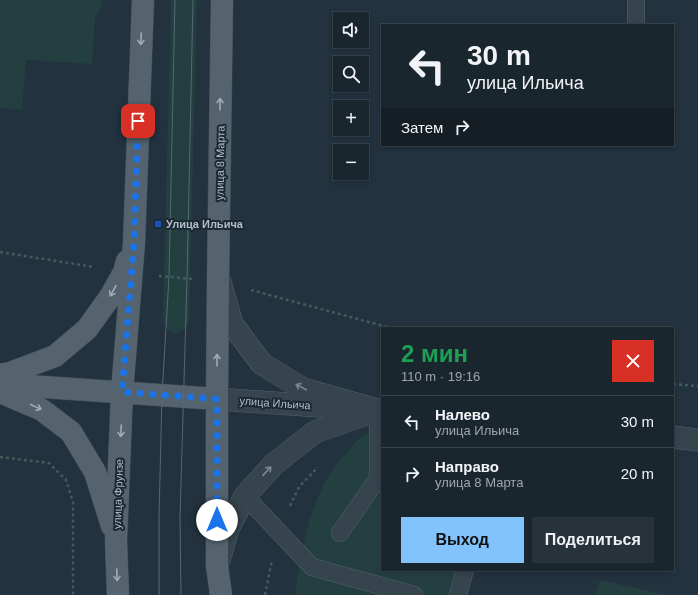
<!DOCTYPE html>
<html lang="ru">
<head>
<meta charset="utf-8">
<style>
	:root { --surface:#1a262e; --page:#27323a; --text:#f1f3f6; --muted:#9fa5aa; --line:#38434a; --accent:#83c3fd }
	body { margin:0; font-family:Arial,sans-serif; background:var(--page); color:var(--text); height:100vh; display:flex; flex-direction:column; font-size:15px; white-space:nowrap }
	* { box-sizing:border-box; margin:0 }
	p { font-size:13px; color:var(--muted) }
	.icon { flex:none; width:22px; height:22px; fill:none; stroke:currentColor; stroke-width:2; stroke-linecap:round; stroke-linejoin:round }
	.map { position:relative; flex:1; overflow:hidden }
	.sheet { position:absolute; left:381px; top:327px; width:293px; height:244px; display:flex; flex-direction:column; background:var(--surface); border-radius:0px; box-shadow:0 2px 6px #0003,0 0 0 1px var(--line) }
	.sheet>* { flex:none }
	.guide { position:absolute; left:381px; top:24px; width:293px; height:122px; border-radius:0px; box-shadow:0 2px 6px #0003,0 0 0 1px var(--line); background:#1a262e; color:var(--text); overflow:hidden }
	.buttons { position:absolute; left:333px; top:12px; display:grid; gap:8px }
	.buttons a { display:grid; place-items:center; width:36px; height:36px; border-radius:0px; background:var(--surface); box-shadow:0 2px 6px #0003,0 0 0 1px var(--line); font-size:20px }
	.pin { position:absolute; display:grid; place-items:center; width:34px; height:34px; color:#fff; margin:-17px; border-radius:8px; box-shadow:0 2px 6px #0006 }
	.me { position:absolute; width:44px; margin:-22px; rotate:0deg; stroke-linejoin:round; filter:drop-shadow(0 0 3px #0008) }
	.turn { display:flex; align-items:center; gap:14px; height:84px; padding:0 20px; font-size:18px }
	.turn .icon { width:52px; height:52px; stroke-width:2.5 }
	.turn b { display:block; font-size:28px; line-height:34px }
	.then { display:flex; align-items:center; height:38px; padding:0 20px; background:#0003; gap:8px; font-size:15px }
	.round { display:grid; place-items:center; flex:none; width:42px; height:42px; border-radius:0px; background:var(--page) }
	.head { display:flex; align-items:center; justify-content:space-between; height:68px; padding:0 20px }
	h1 { font-size:24px; font-weight:700; line-height:30px; color:#1e9e55 }
	.button { display:flex; gap:8px; margin-top:auto; padding:8px 20px }
	.button a { flex:1; height:46px; border-radius:0px; background:var(--accent); color:#111; font-size:16px; font-weight:700; line-height:46px; text-align:center }
	.button a+a { background:var(--page); color:var(--text) }
	ul { padding:0; list-style:none }
	li { display:flex; align-items:center; gap:12px; height:52px; padding:0 20px; border-top:1px solid var(--line) }
	li div { flex:1 }
	li b { display:block; font-size:15px }
	li em { font-style:normal }
	.map>svg:first-child { display:block }
</style>
</head>
<body>
<div class="map">
<svg width="698" height="595" viewBox="0 0 698 595">
	<rect width="100%" height="100%" fill="#22323e"/>
	<path fill="#243f3f" d="M0,0H102L103,3L95,18L92,64L26,60L22,110L0,108Z
		M171,0H197L189,320C185,337 165,337 163,318Z
		M382,430V570H469L463,595H295C302,544 311,488 349,450C353,446 357,440 362,436C367,433 376,432 382,430Z
		M600,580L666,595H595Z"/>
	<g fill="none" stroke-linecap="round" stroke-linejoin="round">
		<defs>
			<path id="lane" d="M636,0V25
				M378,410V478L382,481
				M245,496L312,567L414,595
				M340,533L378,478
				M458,595L465,570"/>
			<path id="street" d="M220,282L232,324L262,364L303,389L378,410
				M217,399L333,407
				M673,437L698,440
				M219,560L228,529L245,496L274,464L315,432L378,410"/>
			<path id="primary" d="M0,375L10,373L55,356L87,329L110,297L124,272L127,261
				M0,384L217,399
				M0,392L42,410L71,432L95,472L112,526
				M118,595L116,541L122,392L134,243L143,0
				M221,595L217,566V399L218,281L222,0"/>
		</defs>
		<use href="#lane" stroke="#54616c" stroke-width="18"/>
		<use href="#street" stroke="#54616c" stroke-width="23"/>
		<use href="#primary" stroke="#3f4d57" stroke-width="23"/>
		<path stroke="#425b5b" stroke-width="2.5" stroke-dasharray="3 3" stroke-linecap="butt" d="M0,252L94,267
			M159,276L192,279
			M251,290L391,328
			M673,384L698,386
			M0,457L49,463L66,480L73,502V595
			M290,506L299,487L318,467
			M265,595L272,560"/>
		<use href="#lane" stroke="#36444e" stroke-width="17"/>
		<use href="#street" stroke="#36444e" stroke-width="22"/>
		<use href="#primary" stroke="#54636e" stroke-width="22"/>
		<path stroke="#586876" stroke-width="1" d="M159,595V517L162,395L169,277L175,0
			M181,595L180,517L187,279L193,0"/>
	</g>
	<defs><path id="oneway-shaft" d="M-6 0H5M1.5-3L5.5 0L1.5 3" fill="none" stroke-width="1.6" stroke-linecap="round" stroke-linejoin="round"/></defs>
	<g stroke="#9facb7">
		<use href="#oneway-shaft" transform="translate(141 39) rotate(92)"/>
		<use href="#oneway-shaft" transform="translate(220 104) rotate(-89)"/>
		<use href="#oneway-shaft" transform="translate(113 291) rotate(119)"/>
		<use href="#oneway-shaft" transform="translate(217 360) rotate(-90)"/>
		<use href="#oneway-shaft" transform="translate(36 407) rotate(25)"/>
		<use href="#oneway-shaft" transform="translate(121 431) rotate(92)"/>
		<use href="#oneway-shaft" transform="translate(117 575) rotate(88)"/>
	</g>
	<g stroke="#7a8792">
		<use href="#oneway-shaft" transform="translate(301 387) rotate(-153)"/>
		<use href="#oneway-shaft" transform="translate(267 471) rotate(-47)"/>
	</g>
	<g fill="none" stroke-linecap="round" stroke-linejoin="round">
		<path stroke="#1a73e8" stroke-width="7" stroke-dasharray="0 12.6" d="M138,121L134,243L122,392L217,399V520"/>
	</g>
	<rect fill="#1a4fb4" stroke="#1b2933" stroke-width="1.5" x="154" y="220" width="8" height="8" rx="2"/>
	<g text-anchor="middle" dominant-baseline="central" stroke-width="4" stroke-linejoin="round" paint-order="stroke">
		<g font-size="11" fill="#b2bec9" stroke="#1b2933">
			<text transform="translate(220 163) rotate(-89)">улица 8 Марта</text>
			<text transform="translate(275 403) rotate(4)">улица Ильича</text>
			<text transform="translate(118 494) rotate(-88)">улица Фрунзе</text>
		</g>
		<g font-size="11" font-weight="bold" fill="#b2bec9" stroke="#1b2933" text-anchor="start">
			<text x="166" y="224">Улица Ильича</text>
		</g>
	</g>
</svg>
<div class="buttons">
<a><svg class="icon" aria-label="sound" viewBox="0 0 24 24"><path d="M4 9h4l5-4v14l-5-4H4zM17 9q2 3 0 6"/></svg></a>
<a><svg class="icon" aria-label="search" viewBox="0 0 24 24"><circle cx="10" cy="10" r="6"/><path d="M15 15l6 6"/></svg></a>
<a>+</a>
<a>−</a>
</div>
<div class="pin" style="left:138px;top:121px;background:#d93025"><svg class="icon" aria-label="arrive" viewBox="0 0 24 24"><path d="M6 21V4h12l-3 4 3 4H6"/></svg></div>
<svg class="me" style="left:217px;top:520px" viewBox="-20 -20 40 40"><circle r="19" fill="#fff"/><path d="M0-13L10 11 0 6-10 11z" fill="#1a73e8"/></svg>
<div class="guide">
<div class="turn"><svg class="icon" aria-label="left" viewBox="0 0 24 24"><path d="M17 20v-9H6M10 6l-5 5 5 5"/></svg><div><b>30 m</b>улица Ильича</div></div>
<div class="then">Затем<svg class="icon" aria-label="right" viewBox="0 0 24 24"><path d="M7 20v-9h11M14 6l5 5-5 5"/></svg></div>
</div>
<section class="sheet">
<div class="head"><div><h1>2 мин</h1><p>110 m · 19:16</p></div><a class="round" style="background:#d93025;color:#fff"><svg class="icon" aria-label="close" viewBox="0 0 24 24"><path d="M6 6l12 12M18 6L6 18"/></svg></a></div>
<ul>
<li><svg class="icon" aria-label="left" viewBox="0 0 24 24"><path d="M17 20v-9H6M10 6l-5 5 5 5"/></svg><div><b>Налево</b><p>улица Ильича</p></div><em>30 m</em></li>
<li><svg class="icon" aria-label="right" viewBox="0 0 24 24"><path d="M7 20v-9h11M14 6l5 5-5 5"/></svg><div><b>Направо</b><p>улица 8 Марта</p></div><em>20 m</em></li>
</ul>
<div class="button"><a>Выход</a><a>Поделиться</a></div>
</section>
</div>
</body>
</html>
